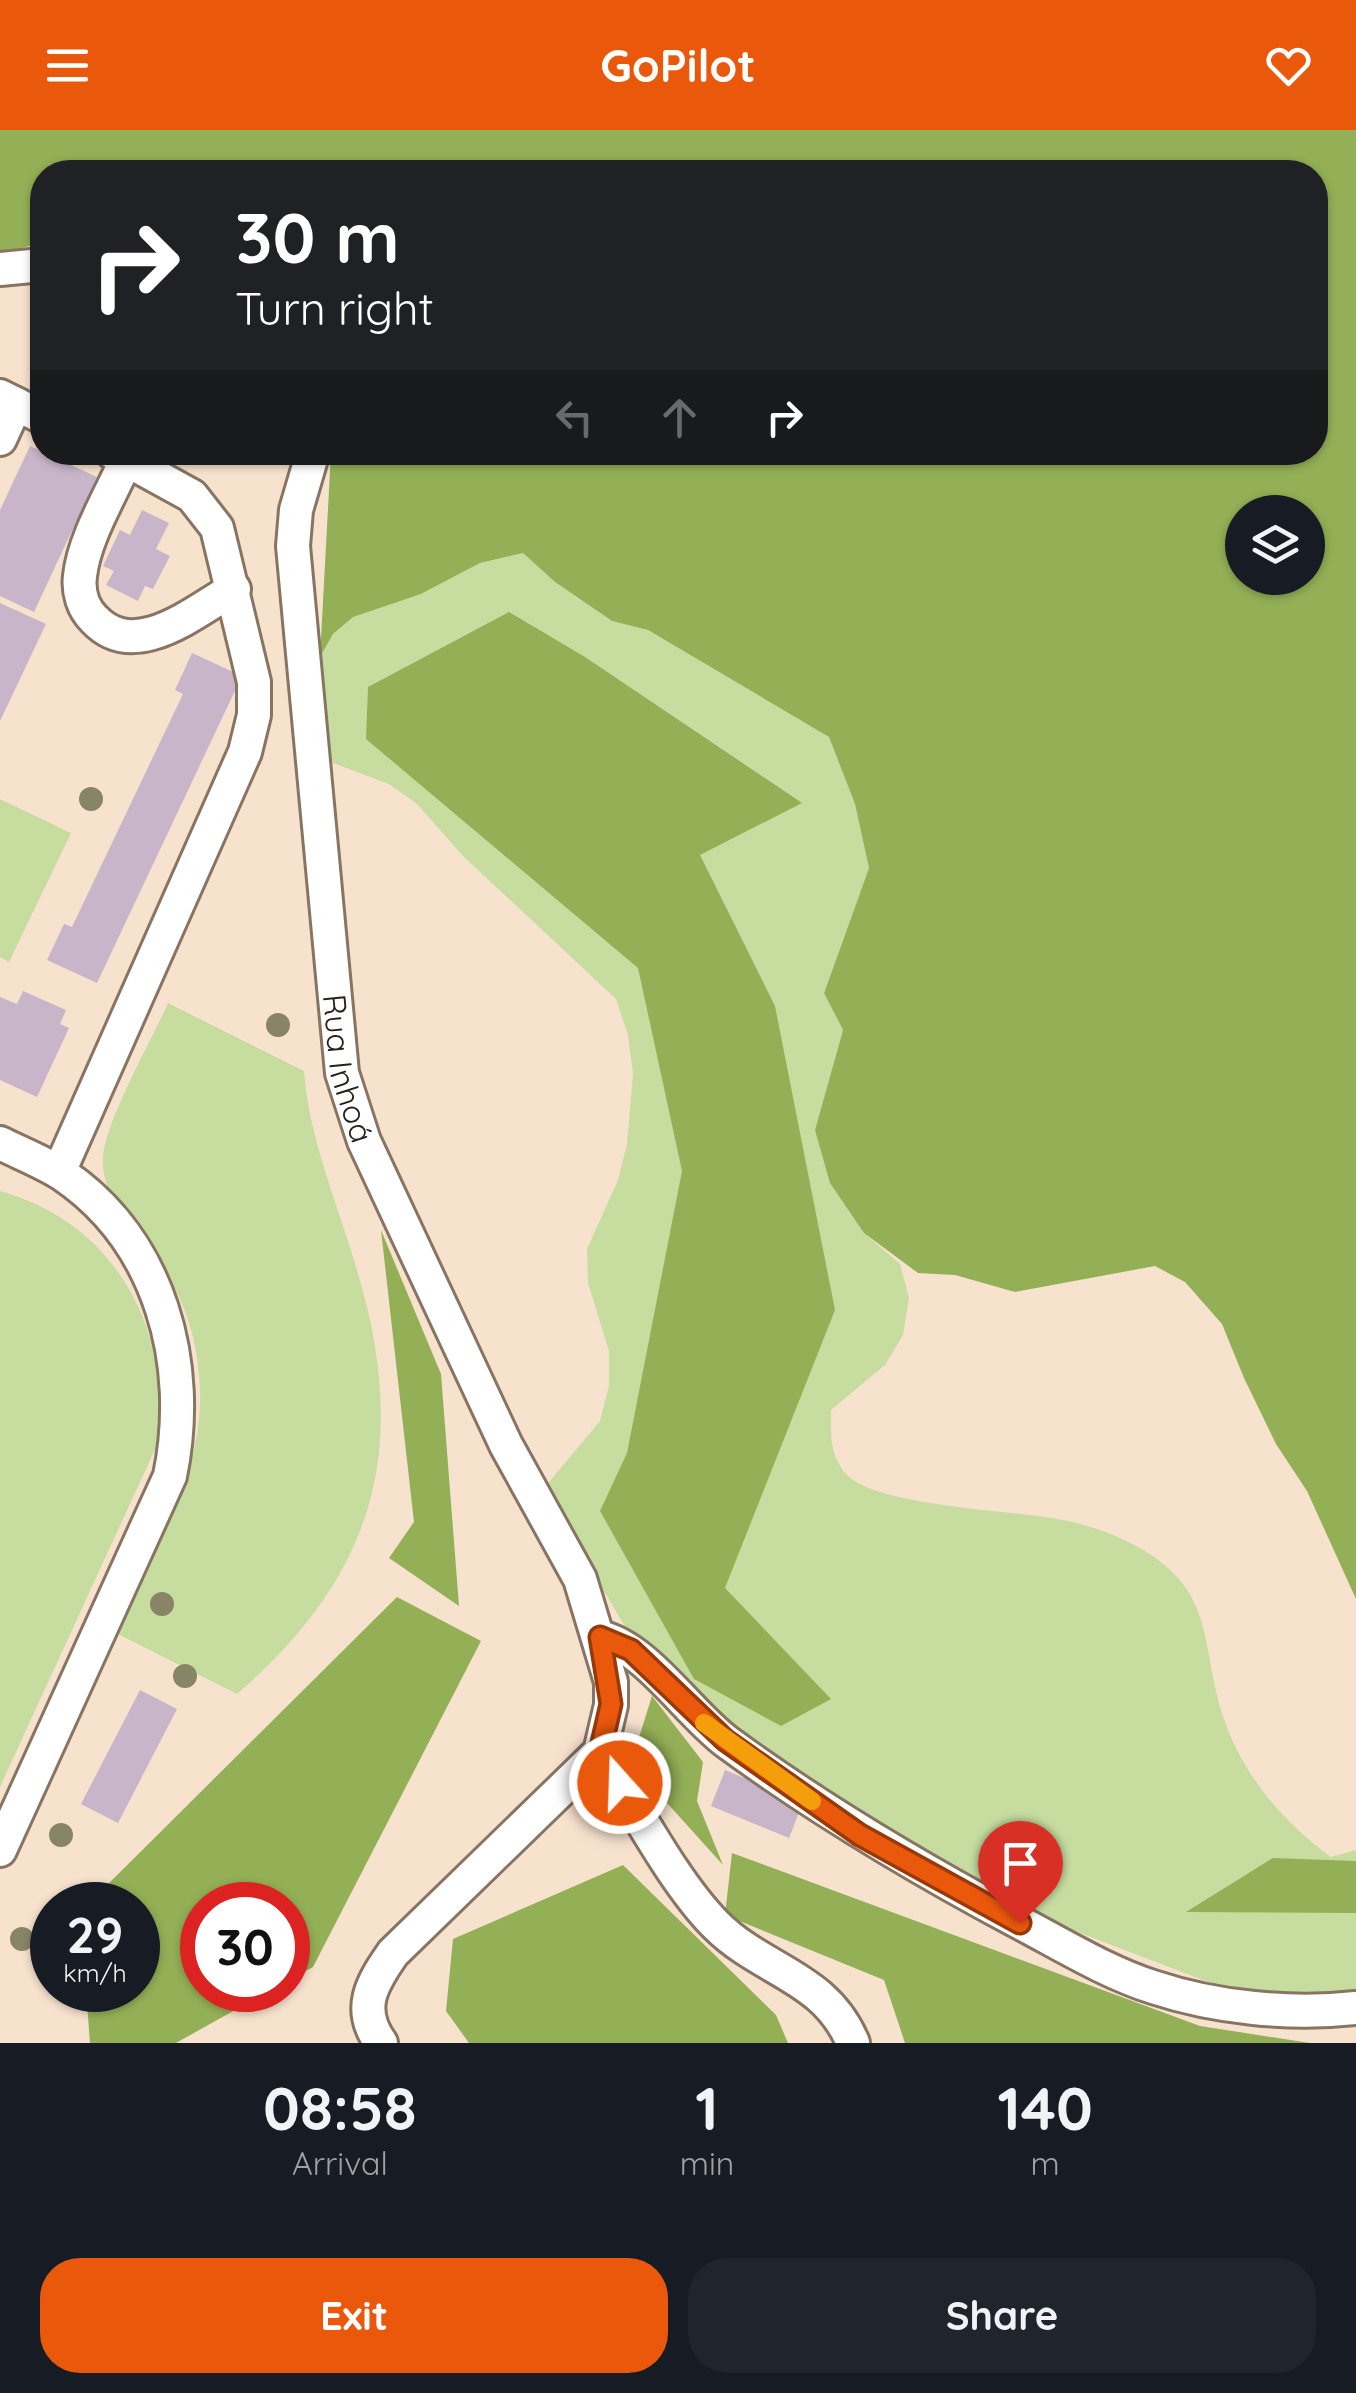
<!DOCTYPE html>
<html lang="en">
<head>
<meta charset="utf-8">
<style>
	:root { --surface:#171b24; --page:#20242c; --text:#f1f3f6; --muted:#9ea1a6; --accent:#ea580c }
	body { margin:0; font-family:Quicksand,sans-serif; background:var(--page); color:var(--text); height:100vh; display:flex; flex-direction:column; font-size:38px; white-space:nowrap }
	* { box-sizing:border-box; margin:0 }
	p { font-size:32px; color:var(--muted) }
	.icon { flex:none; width:55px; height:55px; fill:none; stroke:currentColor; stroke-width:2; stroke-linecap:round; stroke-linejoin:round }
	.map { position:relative; height:1913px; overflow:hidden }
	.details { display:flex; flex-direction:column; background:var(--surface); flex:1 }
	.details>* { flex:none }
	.guide { position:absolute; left:30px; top:30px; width:1298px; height:305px; border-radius:40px; box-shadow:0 2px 8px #0004; background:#202124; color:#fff; overflow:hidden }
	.buttons { position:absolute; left:1225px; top:365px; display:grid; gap:20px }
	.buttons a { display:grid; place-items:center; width:100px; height:100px; border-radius:50%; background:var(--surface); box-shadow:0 2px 8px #0004; font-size:50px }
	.speed { position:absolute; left:30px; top:1752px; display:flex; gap:20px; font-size:50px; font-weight:700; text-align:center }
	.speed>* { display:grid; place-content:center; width:130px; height:130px; border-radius:50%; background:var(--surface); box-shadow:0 2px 8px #0004; line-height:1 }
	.speed small { font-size:25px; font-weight:400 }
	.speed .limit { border:15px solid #d22; background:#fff; color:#111 }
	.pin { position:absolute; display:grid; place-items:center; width:85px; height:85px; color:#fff; margin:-102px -42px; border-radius:50% 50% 50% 0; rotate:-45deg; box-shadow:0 0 10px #0007 }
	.pin .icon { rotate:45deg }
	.me { position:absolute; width:110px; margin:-55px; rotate:340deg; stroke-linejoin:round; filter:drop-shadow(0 0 8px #0008) }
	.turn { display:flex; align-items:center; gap:35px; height:210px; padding:0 40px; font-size:45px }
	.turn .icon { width:130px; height:130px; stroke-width:2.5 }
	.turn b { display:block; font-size:70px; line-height:85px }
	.lanes { display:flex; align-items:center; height:95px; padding:0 40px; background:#0003; justify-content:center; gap:50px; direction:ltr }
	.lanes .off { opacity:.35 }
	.eta { display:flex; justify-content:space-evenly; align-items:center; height:170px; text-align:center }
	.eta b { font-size:60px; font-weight:800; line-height:70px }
	.button { display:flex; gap:20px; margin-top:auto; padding:20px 40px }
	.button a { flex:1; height:115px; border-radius:40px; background:var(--accent); color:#fff; font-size:40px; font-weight:800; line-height:115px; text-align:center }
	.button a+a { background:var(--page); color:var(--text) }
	header { display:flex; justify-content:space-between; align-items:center; height:130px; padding:0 40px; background:var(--accent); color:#fff; font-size:45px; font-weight:800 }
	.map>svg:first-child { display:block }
</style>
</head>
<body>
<header><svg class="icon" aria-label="menu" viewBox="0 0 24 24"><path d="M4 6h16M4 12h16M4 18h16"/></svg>GoPilot<svg class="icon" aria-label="heart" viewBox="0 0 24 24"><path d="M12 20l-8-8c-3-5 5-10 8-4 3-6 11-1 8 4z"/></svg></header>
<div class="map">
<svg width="1356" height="1913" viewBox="0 0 1356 1913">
	<rect width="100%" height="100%" fill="#f7e2ce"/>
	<path fill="#c7dda0" d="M523,423L555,452L612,491L648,500L829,607L855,674L869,738L824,862L843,900L815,1000L864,1103L900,1134L909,1168L903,1205L885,1235L831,1280C831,1304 829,1324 846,1344C876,1376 1007,1380 1052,1388C1080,1392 1113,1403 1138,1417C1219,1462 1199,1518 1225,1592C1244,1646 1284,1693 1331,1727L1356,1720V1860L1330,1867L1234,1862L979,1764L784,1645L634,1512L607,1466L577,1431L539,1364L600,1291L609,1256V1221L588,1153L587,1119L618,1050L627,1014L633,943L628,905L616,869L464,727L417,674L389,654L325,630L320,527L333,504L352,487L421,464L480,433Z
		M0,669L71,703L9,832L0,827Z
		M168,873L304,941C309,1009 338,1075 357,1140C410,1316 377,1443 237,1564L116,1503C149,1428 203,1345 200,1261C199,1222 190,1185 171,1151C149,1112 100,1076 103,1027C106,989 151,912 168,873Z
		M0,1061C116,1093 173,1201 157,1315L0,1657Z"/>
	<path fill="#93b056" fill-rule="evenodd" d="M0,0H1356V1469L1307,1361L1276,1314L1244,1248L1222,1194L1185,1152L1155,1136L1015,1162L955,1145L918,1143L864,1103L830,1053L815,1000L843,900L824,863L869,738L855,674L829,607L648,500L612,491L555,452L523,423L480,433L421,464L353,487L333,504L320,527L331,323L1315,322V42H42V112L0,125ZM1242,382H1308V448H1242Z
		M509,482L585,527L802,673L700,725L775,876L835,1180L725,1458L831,1569L781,1596L694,1549L600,1381L627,1323L682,1041L638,838L366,609L368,557Z
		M381,1100L441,1244L459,1476L389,1428L414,1392Z
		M397,1467L481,1511L313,1837L288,1851V1775H202V1860H271L176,1913H90L86,1860H138V1775H87Z
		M652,1566L703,1632L697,1671L723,1735L631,1633Z
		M732,1723L1200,1896L1310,1913H905L884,1850L725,1785Z
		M1273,1728L1356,1731V1783L1186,1782Z
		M623,1735L776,1885L788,1913H469L446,1881L453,1809Z"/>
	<path fill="#c8b5ca" d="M30,316L97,347L34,482L0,466V380Z
		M142,380L169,393L156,419L170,426L153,459L145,456L138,471L106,455L114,441L103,436L120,400L130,405Z
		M0,473L46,494L0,591Z
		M192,523L242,546L97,853L47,830L64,794L72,797L183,564L175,560Z
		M23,861L66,880L60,894L69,898L37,967L0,950V867L17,874Z
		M140,1560L177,1579L118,1693L81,1674Z
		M725,1640L803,1672L789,1708L711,1676Z"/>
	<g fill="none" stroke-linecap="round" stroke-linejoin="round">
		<defs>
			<g id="minor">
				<path d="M0,139L42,135"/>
				<path d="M0,266L42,287"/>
				<path d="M0,309L16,274"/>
				<path id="s1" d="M313,322L296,380L293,416L342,943L364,1011L506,1315L580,1449L611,1552V1575L600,1622L393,1823C372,1853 356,1879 381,1913"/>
				<path d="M126,330C111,365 84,408 80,446C78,462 83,478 94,489C135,533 195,481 234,459"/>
				<path d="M0,1013C20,1023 43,1032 62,1044C161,1111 193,1234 170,1346L0,1720"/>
				<path d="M59,1042L245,622L254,585V552L217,398L192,366L112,322"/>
				<path d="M600,1507C647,1518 687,1582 727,1612C820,1680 916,1737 1017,1791C1061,1814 1106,1842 1153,1857C1216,1878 1291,1885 1356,1878"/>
				<path d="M600,1622C633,1674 674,1753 716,1795C763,1842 825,1846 853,1913"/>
			</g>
		</defs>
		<use href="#minor" stroke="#877462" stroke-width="38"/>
		<use href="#minor" stroke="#fff" stroke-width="32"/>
	</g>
	<g fill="#888567">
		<circle cx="91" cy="669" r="12"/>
		<circle cx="278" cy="895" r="12"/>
		<circle cx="162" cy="1474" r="12"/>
		<circle cx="185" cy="1546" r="12"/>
		<circle cx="61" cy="1705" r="12"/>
		<circle cx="22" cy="1809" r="12"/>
	</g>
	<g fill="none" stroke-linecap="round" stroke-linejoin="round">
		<defs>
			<path id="route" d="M620,1653L600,1622L611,1574L600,1507L631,1520L725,1610L860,1705L1020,1793"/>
		</defs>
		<use href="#route" stroke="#983908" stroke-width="25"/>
		<use href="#route" stroke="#ea580c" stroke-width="18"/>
		<path stroke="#f59e0b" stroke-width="18" d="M704,1593L812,1671"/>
	</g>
	<g text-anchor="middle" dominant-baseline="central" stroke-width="8" stroke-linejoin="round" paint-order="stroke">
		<g font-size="32" fill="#272018" stroke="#f7e2ce">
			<text stroke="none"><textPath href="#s1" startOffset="622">Rua Inhoá</textPath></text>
		</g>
	</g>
</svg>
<div class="buttons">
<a><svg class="icon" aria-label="layers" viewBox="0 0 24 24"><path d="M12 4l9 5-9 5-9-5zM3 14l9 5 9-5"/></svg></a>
</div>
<div class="speed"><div>29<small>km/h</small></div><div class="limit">30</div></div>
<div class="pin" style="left:1020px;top:1793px;background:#d93025"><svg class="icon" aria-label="arrive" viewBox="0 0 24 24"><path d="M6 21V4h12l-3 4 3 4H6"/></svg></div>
<svg class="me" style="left:620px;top:1653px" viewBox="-20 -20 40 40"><circle r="17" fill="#ea580c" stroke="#fff" stroke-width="3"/><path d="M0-11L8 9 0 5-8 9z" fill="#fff"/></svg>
<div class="guide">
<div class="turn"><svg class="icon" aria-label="right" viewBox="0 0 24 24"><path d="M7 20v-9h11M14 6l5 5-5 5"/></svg><div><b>30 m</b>Turn right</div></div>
<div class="lanes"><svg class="icon off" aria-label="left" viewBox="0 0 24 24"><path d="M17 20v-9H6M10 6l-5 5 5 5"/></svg><svg class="icon off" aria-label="ahead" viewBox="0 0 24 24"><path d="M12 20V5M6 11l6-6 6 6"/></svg><svg class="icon" aria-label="right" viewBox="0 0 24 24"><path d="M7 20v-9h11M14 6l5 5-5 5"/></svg></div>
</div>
</div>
<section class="details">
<div class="eta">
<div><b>08:58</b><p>Arrival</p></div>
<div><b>1</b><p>min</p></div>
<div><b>140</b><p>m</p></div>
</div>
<div class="button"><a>Exit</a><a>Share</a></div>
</section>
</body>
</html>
